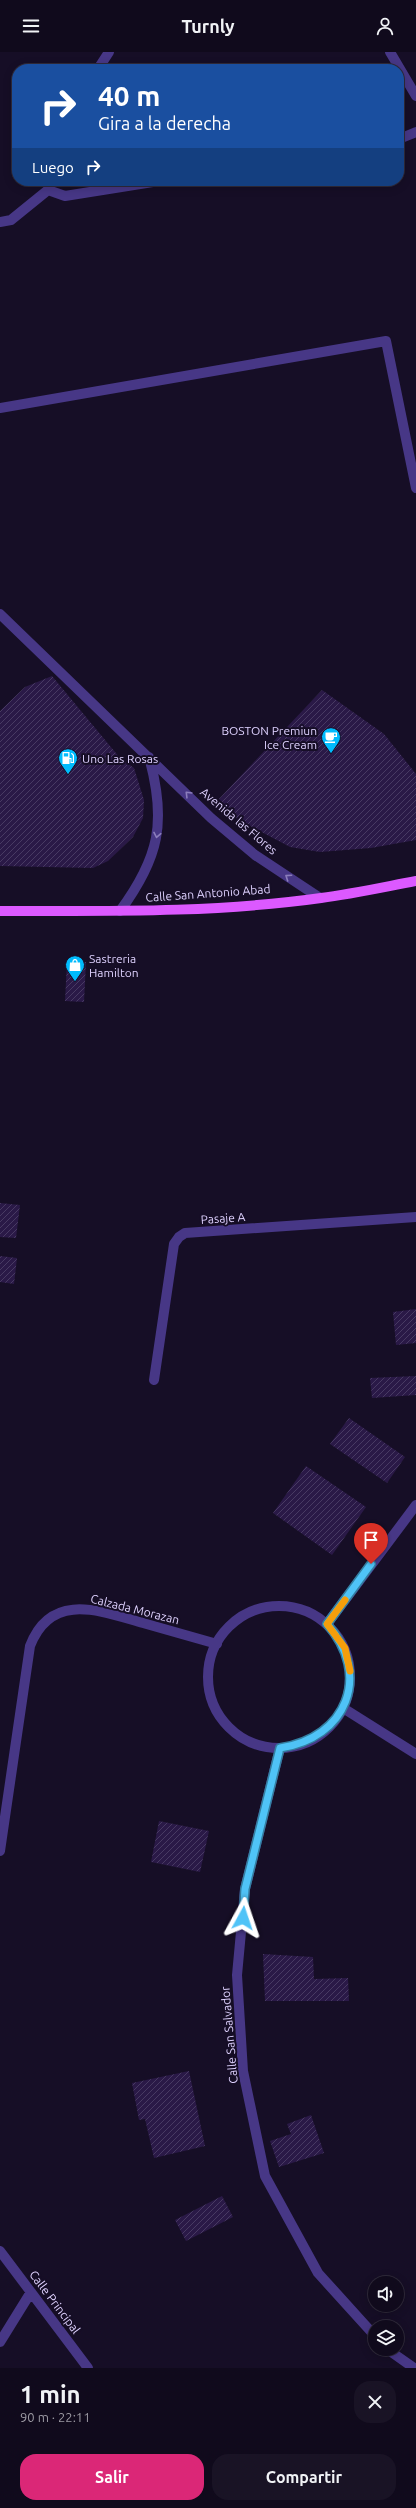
<!DOCTYPE html>
<html lang="es">
<head>
<meta charset="utf-8">
<style>
	:root { --surface:#100a1c; --page:#191325; --text:#f1f3f6; --muted:#9c9aa3; --line:#302b3b; --accent:#db2777 }
	body { margin:0; font-family:Ubuntu,sans-serif; background:var(--page); color:var(--text); height:100vh; display:flex; flex-direction:column; font-size:15px; white-space:nowrap }
	* { box-sizing:border-box; margin:0 }
	p { font-size:13px; color:var(--muted) }
	.icon { flex:none; width:22px; height:22px; fill:none; stroke:currentColor; stroke-width:2; stroke-linecap:round; stroke-linejoin:round }
	.map { position:relative; height:2316px; overflow:hidden }
	.panel { display:flex; flex-direction:column; background:var(--surface); flex:1 }
	.panel>* { flex:none }
	.hud { position:absolute; left:12px; top:12px; width:392px; height:122px; border-radius:16px; box-shadow:0 2px 10px #0003,0 0 0 1px var(--line); background:#1a4fa0; color:#fff; overflow:hidden }
	.controls { position:absolute; left:368px; top:2224px; display:grid; gap:8px }
	.controls a { display:grid; place-items:center; width:36px; height:36px; border-radius:50%; background:var(--surface); box-shadow:0 2px 10px #0003,0 0 0 1px var(--line); font-size:20px }
	.pin { position:absolute; display:grid; place-items:center; width:34px; height:34px; color:#fff; margin:-41px -17px; border-radius:50% 50% 50% 0; rotate:-45deg; box-shadow:0 0 4px #0007 }
	.pin .icon { rotate:45deg }
	.me { position:absolute; width:44px; margin:-22px; rotate:5deg; stroke-linejoin:round; filter:drop-shadow(0 0 3px #0008) }
	.turn { display:flex; align-items:center; gap:14px; height:84px; padding:0 20px; font-size:18px }
	.turn .icon { width:52px; height:52px; stroke-width:2.5 }
	.turn b { display:block; font-size:28px; line-height:34px }
	.then { display:flex; align-items:center; height:38px; padding:0 20px; background:#0003; gap:8px; font-size:15px }
	.round { display:grid; place-items:center; flex:none; width:42px; height:42px; border-radius:16px; background:var(--page) }
	.headline { display:flex; align-items:center; justify-content:space-between; height:68px; padding:0 20px }
	h1 { font-size:24px; font-weight:700; line-height:30px }
	.primary-button { display:flex; gap:8px; margin-top:auto; padding:8px 20px }
	.primary-button a { flex:1; height:46px; border-radius:16px; background:var(--accent); color:#fff; font-size:16px; font-weight:700; line-height:46px; text-align:center }
	.primary-button a+a { background:var(--page); color:var(--text) }
	header { display:flex; justify-content:space-between; align-items:center; height:52px; padding:0 20px; background:var(--surface); font-size:18px; font-weight:700 }
	.map>svg:first-child { display:block }
</style>
</head>
<body>
<header><svg class="icon" aria-label="menu" viewBox="0 0 24 24"><path d="M4 6h16M4 12h16M4 18h16"/></svg>Turnly<svg class="icon" aria-label="person" viewBox="0 0 24 24"><circle cx="12" cy="8" r="4"/><path d="M4 21q1-7 8-7t8 7"/></svg></header>
<div class="map">
<svg width="416" height="2316" viewBox="0 0 416 2316">
	<defs>
		<pattern id="building-hatch" width="6" height="6" patternUnits="userSpaceOnUse"><rect width="6" height="6" fill="#2a1947"/><path d="M-1 1l2-2M0 6l6-6M5 7l2-2" fill="none" stroke="#483a63"/></pattern>
	</defs>
	<rect width="100%" height="100%" fill="#160e26"/>
	<path fill="url(#building-hatch)" d="M52,624L120,706L134,716L144,748L143,766L133,785L108,809L93,816L0,814V659L25,635Z
		M322,638L384,682L416,722V788L371,796L320,800L290,795L237,767L219,747Z
		M67,910H86L84,950L65,949Z
		M0,1151L20,1153L16,1186L0,1185Z
		M0,1204L17,1206L14,1232L0,1230Z
		M416,1257V1291L396,1293L393,1260Z
		M416,1324V1343L372,1346L370,1326Z
		M349,1366L405,1405L387,1431L330,1392Z
		M306,1414L366,1455L332,1503L273,1461Z
		M159,1769L209,1779L200,1820L151,1810Z
		M263,1902L313,1905L314,1927L348,1926L349,1949H265Z
		M189,2019L205,2094L154,2106L145,2067L139,2068L132,2031Z
		M311,2063L324,2101L279,2115L270,2089L291,2082L287,2072Z
		M222,2144L233,2165L186,2189L175,2168Z"/>
	<g fill="none" stroke-linecap="round" stroke-linejoin="round">
		<path stroke="#473786" stroke-width="10" d="M390,0L416,44
			M98,17L109,0
			M399,87L416,80
			M48,138L65,144L159,129
			M0,170L11,168L48,138
			M0,356L386,289L416,436
			M0,562L211,766L255,803L320,846
			M120,859C159,806 167,770 149,705
			M154,1328L174,1192L179,1185L185,1181L416,1165
			M208 1625a71 71 0 1 1 142 0a71 71 0 1 1-142 0Z
			M327,1572L416,1453
			M343,1656L416,1702
			M280,1696L245,1837L237,1923L243,2019L265,2124L318,2221L375,2284
			M0,1799L30,1594C51,1539 100,1559 143,1571C168,1578 192,1585 217,1592
			M0,2199L88,2316
			M0,2290L31,2240
			M387,2297L414,2316"/>
		<path stroke="#dc59ff" stroke-width="10" d="M0,859C106,859 215,861 321,846C352,842 384,835 416,829"/>
	</g>
	<defs><path id="oneway-chevron" d="M-2-3.5L2.5 0L-2 3.5" fill="none" stroke-width="1.6" stroke-linecap="round" stroke-linejoin="round"/></defs>
	<g stroke="#8b7dbc">
		<use href="#oneway-chevron" transform="translate(188 742) rotate(-135)"/>
		<use href="#oneway-chevron" transform="translate(157 783) rotate(101)"/>
		<use href="#oneway-chevron" transform="translate(288 825) rotate(-146)"/>
	</g>
	<g fill="none" stroke-linecap="round" stroke-linejoin="round">
		<defs>
			<path id="route" d="M243,1866L245,1837L280,1696C347,1686 372,1623 327,1572L371,1512"/>
		</defs>
		<use href="#route" stroke="#337fa1" stroke-width="10"/>
		<use href="#route" stroke="#4fc3f7" stroke-width="7"/>
		<path stroke="#f59e0b" stroke-width="7" d="M345,1548L327,1572L345,1596L350,1619"/>
	</g>
	<defs>
		<symbol id="cafe-pin" viewBox="-11 -11 22 30"><path d="M0 17L-7.5 6A9.5 9.5 0 1 1 7.5 6Z" fill="#00bbfd" stroke="#160e26"/><path d="M-5.5-4.5H6V0H3Q3 3.5 0 3.5H-2.5Q-5.5 3.5-5.5 0ZM3-3.2v2h1.7v-2ZM-6 4.5H4V6H-6Z" fill="#fff"/></symbol>
		<symbol id="fuel-pin" viewBox="-11 -11 22 30"><path d="M0 17L-7.5 6A9.5 9.5 0 1 1 7.5 6Z" fill="#00bbfd" stroke="#160e26"/><path d="M-5.5-6h7V0h2V4h1.3V-2.5L3-4.5l.8-.8L6-3V5H2.5V1h-1V6h-7ZM-4.2-4.7v3.2H.2V-4.7Z" fill="#fff"/></symbol>
		<symbol id="shop-pin" viewBox="-11 -11 22 30"><path d="M0 17L-7.5 6A9.5 9.5 0 1 1 7.5 6Z" fill="#00bbfd" stroke="#160e26"/><path d="M-5-2.5h2.3a2.7 3.5 0 0 1 5.4 0H5L5.5 6h-11ZM-1.5-2.5h3a1.5 2.3 0 0 0-3 0Z" fill="#fff"/></symbol>
	</defs>
	<g fill-rule="evenodd">
		<use href="#cafe-pin" x="320" y="674" width="22" height="30"/>
		<use href="#fuel-pin" x="57" y="695" width="22" height="30"/>
		<use href="#shop-pin" x="64" y="902" width="22" height="30"/>
	</g>
	<g text-anchor="middle" dominant-baseline="central" stroke-width="4" stroke-linejoin="round" paint-order="stroke">
		<g font-size="12" fill="#dfd2ff" stroke="#160e26" text-anchor="start">
			<text x="317" y="678" text-anchor="end">BOSTON Premiun<tspan x="317" dy="14">Ice Cream</tspan></text>
			<text x="82" y="706">Uno Las Rosas</text>
			<text x="89" y="906">Sastreria<tspan x="89" dy="14">Hamilton</tspan></text>
		</g>
		<g font-size="12" fill="#dfd2ff" stroke="#160e26">
			<text transform="translate(239 769) rotate(40)">Avenida las Flores</text>
			<text transform="translate(208 841) rotate(-4)">Calle San Antonio Abad</text>
			<text transform="translate(223 1166) rotate(-4)">Pasaje A</text>
			<text transform="translate(135 1557) rotate(14)">Calzada Morazan</text>
			<text transform="translate(229 1983) rotate(-95)">Calle San Salvador</text>
			<text transform="translate(55 2250) rotate(53)">Calle Principal</text>
		</g>
	</g>
</svg>
<div class="controls">
<a><svg class="icon" aria-label="sound" viewBox="0 0 24 24"><path d="M4 9h4l5-4v14l-5-4H4zM17 9q2 3 0 6"/></svg></a>
<a><svg class="icon" aria-label="layers" viewBox="0 0 24 24"><path d="M12 4l9 5-9 5-9-5zM3 14l9 5 9-5"/></svg></a>
</div>
<div class="pin" style="left:371px;top:1512px;background:#d93025"><svg class="icon" aria-label="arrive" viewBox="0 0 24 24"><path d="M6 21V4h12l-3 4 3 4H6"/></svg></div>
<svg class="me" style="left:243px;top:1866px" viewBox="-20 -20 40 40"><path d="M0-17L14 15 0 8-14 15z" fill="#4fc3f7" stroke="#fff" stroke-width="4"/></svg>
<div class="hud">
<div class="turn"><svg class="icon" aria-label="right" viewBox="0 0 24 24"><path d="M7 20v-9h11M14 6l5 5-5 5"/></svg><div><b>40 m</b>Gira a la derecha</div></div>
<div class="then">Luego<svg class="icon" aria-label="right" viewBox="0 0 24 24"><path d="M7 20v-9h11M14 6l5 5-5 5"/></svg></div>
</div>
</div>
<section class="panel">
<div class="headline"><div><h1>1 min</h1><p>90 m · 22:11</p></div><a class="round"><svg class="icon" aria-label="close" viewBox="0 0 24 24"><path d="M6 6l12 12M18 6L6 18"/></svg></a></div>
<div class="primary-button"><a>Salir</a><a>Compartir</a></div>
</section>
</body>
</html>
